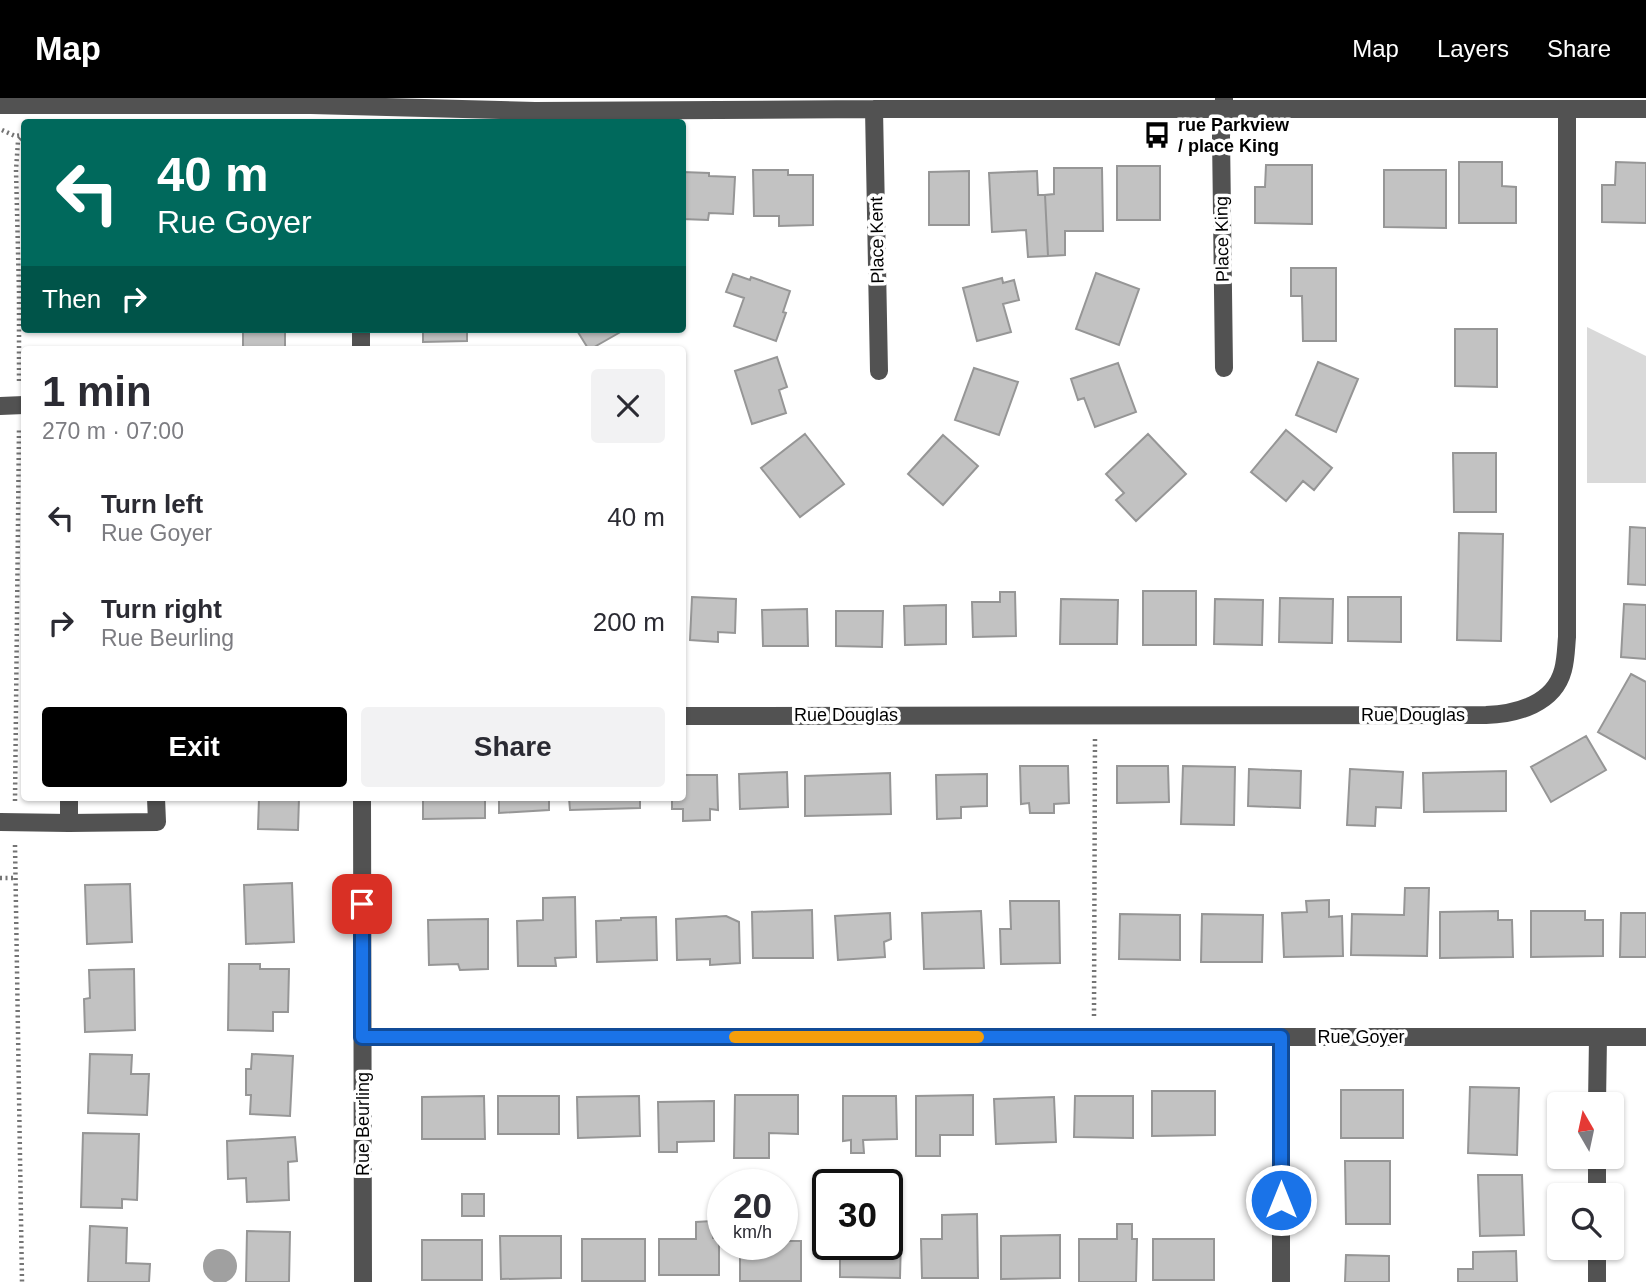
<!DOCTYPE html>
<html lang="en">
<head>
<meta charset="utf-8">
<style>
	:root { --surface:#fff; --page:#f2f2f3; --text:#2b2b33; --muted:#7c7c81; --accent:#000 }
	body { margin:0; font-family:Helvetica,sans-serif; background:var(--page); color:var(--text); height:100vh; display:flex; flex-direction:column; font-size:26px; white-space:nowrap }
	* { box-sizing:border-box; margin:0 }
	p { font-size:23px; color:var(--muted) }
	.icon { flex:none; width:38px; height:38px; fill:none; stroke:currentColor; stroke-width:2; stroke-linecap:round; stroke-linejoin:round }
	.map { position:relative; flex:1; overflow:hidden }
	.sheet { position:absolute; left:21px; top:248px; width:665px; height:455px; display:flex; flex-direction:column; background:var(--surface); border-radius:7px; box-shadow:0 2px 5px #0004 }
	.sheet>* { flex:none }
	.guide { position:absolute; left:21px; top:21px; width:665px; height:214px; border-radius:7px; box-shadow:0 2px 5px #0004; background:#00695c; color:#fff; overflow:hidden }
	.needle { width:46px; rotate:351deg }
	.buttons { position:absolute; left:1547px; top:994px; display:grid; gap:14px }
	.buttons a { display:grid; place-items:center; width:77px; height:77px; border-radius:7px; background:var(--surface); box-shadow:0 2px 5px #0004; font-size:35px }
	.speed { position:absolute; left:707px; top:1071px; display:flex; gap:14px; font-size:35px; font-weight:700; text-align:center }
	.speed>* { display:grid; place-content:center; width:91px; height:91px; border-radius:50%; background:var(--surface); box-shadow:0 2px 5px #0004; line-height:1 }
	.speed small { font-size:18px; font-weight:400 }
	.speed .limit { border:4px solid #111; border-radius:10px; background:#fff; color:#111 }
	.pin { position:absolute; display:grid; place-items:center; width:60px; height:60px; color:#fff; margin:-30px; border-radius:14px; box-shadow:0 4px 10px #0006 }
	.me { position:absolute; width:77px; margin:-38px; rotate:0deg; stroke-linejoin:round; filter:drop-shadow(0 0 5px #0008) }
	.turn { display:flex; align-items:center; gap:24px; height:147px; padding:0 21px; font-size:32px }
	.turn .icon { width:91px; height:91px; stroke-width:2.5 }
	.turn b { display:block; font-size:49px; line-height:60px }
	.then { display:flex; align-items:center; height:66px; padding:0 21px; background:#0003; gap:14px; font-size:26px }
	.round { display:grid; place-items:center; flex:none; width:74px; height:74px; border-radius:7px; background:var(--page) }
	.summary { display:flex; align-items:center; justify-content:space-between; height:119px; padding:0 21px }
	h1 { font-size:42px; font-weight:600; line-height:52px }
	.action { display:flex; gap:14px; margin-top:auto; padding:14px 21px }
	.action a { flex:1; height:80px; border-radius:7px; background:var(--accent); color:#fff; font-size:28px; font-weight:600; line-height:80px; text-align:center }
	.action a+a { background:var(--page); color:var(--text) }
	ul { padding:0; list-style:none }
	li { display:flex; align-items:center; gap:21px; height:105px; padding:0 21px }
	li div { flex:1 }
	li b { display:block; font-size:26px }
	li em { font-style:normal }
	header { display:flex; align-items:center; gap:42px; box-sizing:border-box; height:98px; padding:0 35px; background:var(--accent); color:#fff }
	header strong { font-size:33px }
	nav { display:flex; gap:38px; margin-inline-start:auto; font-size:24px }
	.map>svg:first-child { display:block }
</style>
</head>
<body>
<header>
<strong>Map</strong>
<nav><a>Map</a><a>Layers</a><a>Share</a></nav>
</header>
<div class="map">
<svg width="1646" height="1184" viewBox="0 0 1646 1184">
	<rect width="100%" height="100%" fill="#fff"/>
	<path fill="#d9d9d9" d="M1587,229L1646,258V385H1587Z"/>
	<path fill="#a0a0a0" d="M203 1168a17 17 0 1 1 34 0a17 17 0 1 1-34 0Z"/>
	<path fill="#c2c2c2" stroke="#969696" stroke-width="2" d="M1459,64H1502V88L1516,89V125H1459Z
		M1616,64L1646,65V125L1602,124V87H1615Z
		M1266,67H1312V126L1255,125V89H1265Z
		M1117,68H1160V122H1117Z
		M1054,70H1102L1103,133H1065V157L1048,158L1045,97L1054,96Z
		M753,72H788V77H813V127L779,128V118H754Z
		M1384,72H1446V130L1384,129Z
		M969,73V127H929V74Z
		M1037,73L1038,97H1045L1048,158L1028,159L1026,132L992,134L989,75Z
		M682,74L709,75V78L735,79L733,116L709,115L708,122L682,121Z
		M1291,170H1336V243H1303L1302,198H1291Z
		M1096,175L1139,191L1119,247L1076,231Z
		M733,176L750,182L751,179L790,193L783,214L786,215L776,243L734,228L744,200L726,194Z
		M1002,180L1003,185L1014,182L1019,202L1003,206L1011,234L977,243L963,190Z
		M243,231H285V252H243Z
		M423,231H467V243L423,244Z
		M576,231H624V232L589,252Z
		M1455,231H1497V289L1455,288Z
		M777,259L787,289L779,292L786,315L752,326L735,273Z
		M1318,264L1358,281L1336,334L1296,317Z
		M1118,265L1136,314L1095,329L1084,300L1078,302L1071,281Z
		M974,270L1018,284L999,337L955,322Z
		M1286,332L1332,370L1314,392L1303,383L1286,403L1251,374Z
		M805,336L844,386L800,419L761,370Z
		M1148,336L1186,376L1136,423L1116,402L1124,395L1106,376Z
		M943,337L978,368L943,407L908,376Z
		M1453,355H1496V414H1454Z
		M1630,429L1646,430V487L1628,486Z
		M1459,435L1503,436L1501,543L1457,542Z
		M1143,493H1196V547H1143Z
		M1000,494H1015L1016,538L973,539L972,504H1000Z
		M692,499L736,501L735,535L718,534V544L690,542Z
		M1348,499H1401V544L1348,543Z
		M1280,500L1333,501L1332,545L1279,544Z
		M1061,501L1118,502L1117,546H1060Z
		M1215,501L1263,502L1262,547L1214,546Z
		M1624,506L1646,507V561L1621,559Z
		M946,507V546L905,547L904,508Z
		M807,511L808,548H763L762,512Z
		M836,513H883L882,549L836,548Z
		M1631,576L1646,584V661L1598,634Z
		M1586,638L1606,672L1551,704L1531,669Z
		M1020,668H1068L1069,705L1054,706V715H1030L1029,705L1021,706Z
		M1117,668H1168L1169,704L1117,705Z
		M1183,668L1235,669L1234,727L1181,726Z
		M1249,671L1301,673L1300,710L1248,708Z
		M1350,671L1403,674L1401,710L1376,709L1375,728L1347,727Z
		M1506,673V713L1424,714L1423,675Z
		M787,674L788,709L740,711L739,676Z
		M890,675L891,716L805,718V678Z
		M987,676V708L961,709V720L937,721L936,677Z
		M682,677H717L718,712L710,711V722L683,723V711H672V700H682Z
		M259,700H299L298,732L258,731Z
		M423,700H485V720L423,721Z
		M499,700H549V712L499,715Z
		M569,700H640V710L570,712Z
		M292,785L294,844L246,846L244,787Z
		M130,786L132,844L87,846L85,787Z
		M1405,790H1429L1427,858L1351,857L1352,816L1404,817Z
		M575,799L576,859L555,860L556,868H518L517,823L543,822V800Z
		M1329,802V819L1342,818L1343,858L1284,859L1282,815L1307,814L1306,803Z
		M1010,803H1059L1060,865L1001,866L1000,831H1011Z
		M812,812L813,860H753L752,814Z
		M981,813L984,870L924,871L922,815Z
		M1498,813V822H1512L1513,859L1440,860V814Z
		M1531,813H1585V822H1603V858L1531,859Z
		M890,815L891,841L884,844L885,859L838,862L835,818Z
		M1621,815H1646V859H1620Z
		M1120,816L1180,817V862L1119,861Z
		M1202,816L1263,817L1262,864H1201Z
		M726,818L739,824L740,865L710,867V861L677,862L676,821Z
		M656,819L657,862L597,864L596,823L621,822V820Z
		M488,821V871L460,872L458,866L429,867L428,822Z
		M229,866H260V871H289L288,914H273V933L228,932Z
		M134,871L135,932L85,934L84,901L90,900L89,872Z
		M90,956L132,957L131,976H149L147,1017L88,1015Z
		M252,956L293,958L290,1018L250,1016L251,997H246V971H251Z
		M1470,989L1519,990L1517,1057L1468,1055Z
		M1341,992H1403V1040H1341Z
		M1152,993H1215V1037L1152,1038Z
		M735,997H798V1036L769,1035V1060H734Z
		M973,997V1037H940V1058H916V998Z
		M484,998L485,1041H422V999Z
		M498,998H559V1036H498Z
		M639,998L640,1038L578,1040L577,999Z
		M843,998H896L897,1041L863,1042L864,1055H851V1042L843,1043Z
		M1075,998H1133V1040L1074,1039Z
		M1054,999L1056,1044L996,1046L994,1001Z
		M714,1003V1043L677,1044V1054H659L658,1004Z
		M83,1035L139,1036L137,1102L122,1101V1110L81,1109Z
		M295,1039L297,1063L288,1064L289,1102L247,1104L246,1080L228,1081L227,1043Z
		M1345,1063H1390V1126H1346Z
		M1478,1077H1522L1524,1137L1480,1138Z
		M462,1096H484V1118H462Z
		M977,1116L978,1180H922L921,1141H942V1117Z
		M712,1123L713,1140H719V1177H659V1141H696V1124Z
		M1117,1126H1132V1141H1137L1136,1184H1079V1141H1117Z
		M90,1128L127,1130L126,1165L150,1166L149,1184H88Z
		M247,1133L290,1134L289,1184H246Z
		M1060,1137V1180L1001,1181V1138Z
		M500,1138H561V1180L501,1181Z
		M887,1139L901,1140L900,1180L840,1179V1146H887Z
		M582,1141H645V1183H582Z
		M1153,1141H1214V1182H1153Z
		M422,1142H482V1182H422Z
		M782,1143H801V1183H740V1146H782Z
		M1516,1153L1517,1184H1458V1171H1473V1154Z
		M1346,1157L1389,1158V1184H1345Z"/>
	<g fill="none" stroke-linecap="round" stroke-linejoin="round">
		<path stroke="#747474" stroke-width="4.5" stroke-dasharray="2 3.5" stroke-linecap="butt" d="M2,32L15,38L24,37
			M19,283V194L16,72L18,43L24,37V29
			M15,703L19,331
			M15,747L22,1184
			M0,780H15
			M1094,918L1095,639"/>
		<path stroke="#525252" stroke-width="18" d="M0,7H311L535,13L874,11H1646
			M874,11L879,273
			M361,231V252
			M1224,270L1221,38L1224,1
			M0,308L24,307
			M682,618L1486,617C1517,616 1554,606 1563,572C1566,561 1566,550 1567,539V11
			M362,700L363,1184
			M0,724L69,725V700
			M69,725L157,724L156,700
			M362,939H1646
			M1281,939V1184
			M1597,1006L1598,939
			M1597,1097V1059
			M1597,1184V1150"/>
	</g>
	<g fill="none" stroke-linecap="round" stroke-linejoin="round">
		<defs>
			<path id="route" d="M362,806V939H1281V1102"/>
		</defs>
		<use href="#route" stroke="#114b97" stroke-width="18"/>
		<use href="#route" stroke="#1a73e8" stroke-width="12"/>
		<path stroke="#f59e0b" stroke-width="12" d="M735,939H978"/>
	</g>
	<defs>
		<symbol id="bus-bare" viewBox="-9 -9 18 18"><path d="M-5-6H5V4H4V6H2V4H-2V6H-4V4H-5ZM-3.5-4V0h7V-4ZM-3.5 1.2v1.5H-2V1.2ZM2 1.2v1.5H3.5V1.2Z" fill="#000" stroke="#fff" stroke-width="2.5" paint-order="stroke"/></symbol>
	</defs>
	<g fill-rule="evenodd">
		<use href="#bus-bare" x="1138" y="18" width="38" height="38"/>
	</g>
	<g text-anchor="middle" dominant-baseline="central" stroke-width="7" stroke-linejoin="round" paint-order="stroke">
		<g font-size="18" font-weight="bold" fill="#000" stroke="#fff" text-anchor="start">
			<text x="1178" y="27">rue Parkview<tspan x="1178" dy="21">/ place King</tspan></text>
		</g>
		<g font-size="18" fill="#000" stroke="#fff">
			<text transform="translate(1222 141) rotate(-91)">Place King</text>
			<text transform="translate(877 142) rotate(-91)">Place Kent</text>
			<text x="846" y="617">Rue Douglas</text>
			<text x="1413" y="617">Rue Douglas</text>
			<text x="1361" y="939">Rue Goyer</text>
			<text transform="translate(363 1026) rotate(-90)">Rue Beurling</text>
		</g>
	</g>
</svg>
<div class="buttons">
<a><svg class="needle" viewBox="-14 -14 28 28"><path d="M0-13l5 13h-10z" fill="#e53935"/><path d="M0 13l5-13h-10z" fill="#7c7c81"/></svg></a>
<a><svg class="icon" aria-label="search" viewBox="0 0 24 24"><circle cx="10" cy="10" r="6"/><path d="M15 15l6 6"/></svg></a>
</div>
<div class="speed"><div>20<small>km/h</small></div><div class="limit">30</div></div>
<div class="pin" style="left:362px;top:806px;background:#d93025"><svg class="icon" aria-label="arrive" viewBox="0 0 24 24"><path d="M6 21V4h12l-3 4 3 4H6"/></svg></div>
<svg class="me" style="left:1281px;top:1102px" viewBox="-20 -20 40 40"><circle r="17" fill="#1a73e8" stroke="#fff" stroke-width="3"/><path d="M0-11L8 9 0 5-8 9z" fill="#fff"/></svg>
<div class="guide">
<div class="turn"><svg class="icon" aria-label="left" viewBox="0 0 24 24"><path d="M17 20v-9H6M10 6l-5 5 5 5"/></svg><div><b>40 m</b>Rue Goyer</div></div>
<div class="then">Then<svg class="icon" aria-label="right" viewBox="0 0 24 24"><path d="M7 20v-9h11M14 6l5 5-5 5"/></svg></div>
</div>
<section class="sheet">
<div class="summary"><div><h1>1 min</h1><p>270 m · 07:00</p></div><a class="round"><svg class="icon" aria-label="close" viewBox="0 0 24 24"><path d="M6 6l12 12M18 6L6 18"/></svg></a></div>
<ul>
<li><svg class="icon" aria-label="left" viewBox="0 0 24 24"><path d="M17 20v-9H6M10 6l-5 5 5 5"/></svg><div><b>Turn left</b><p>Rue Goyer</p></div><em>40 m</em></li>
<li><svg class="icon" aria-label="right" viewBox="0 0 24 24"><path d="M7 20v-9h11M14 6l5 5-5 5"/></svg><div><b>Turn right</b><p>Rue Beurling</p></div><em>200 m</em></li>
</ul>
<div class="action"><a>Exit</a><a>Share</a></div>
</section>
</div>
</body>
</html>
